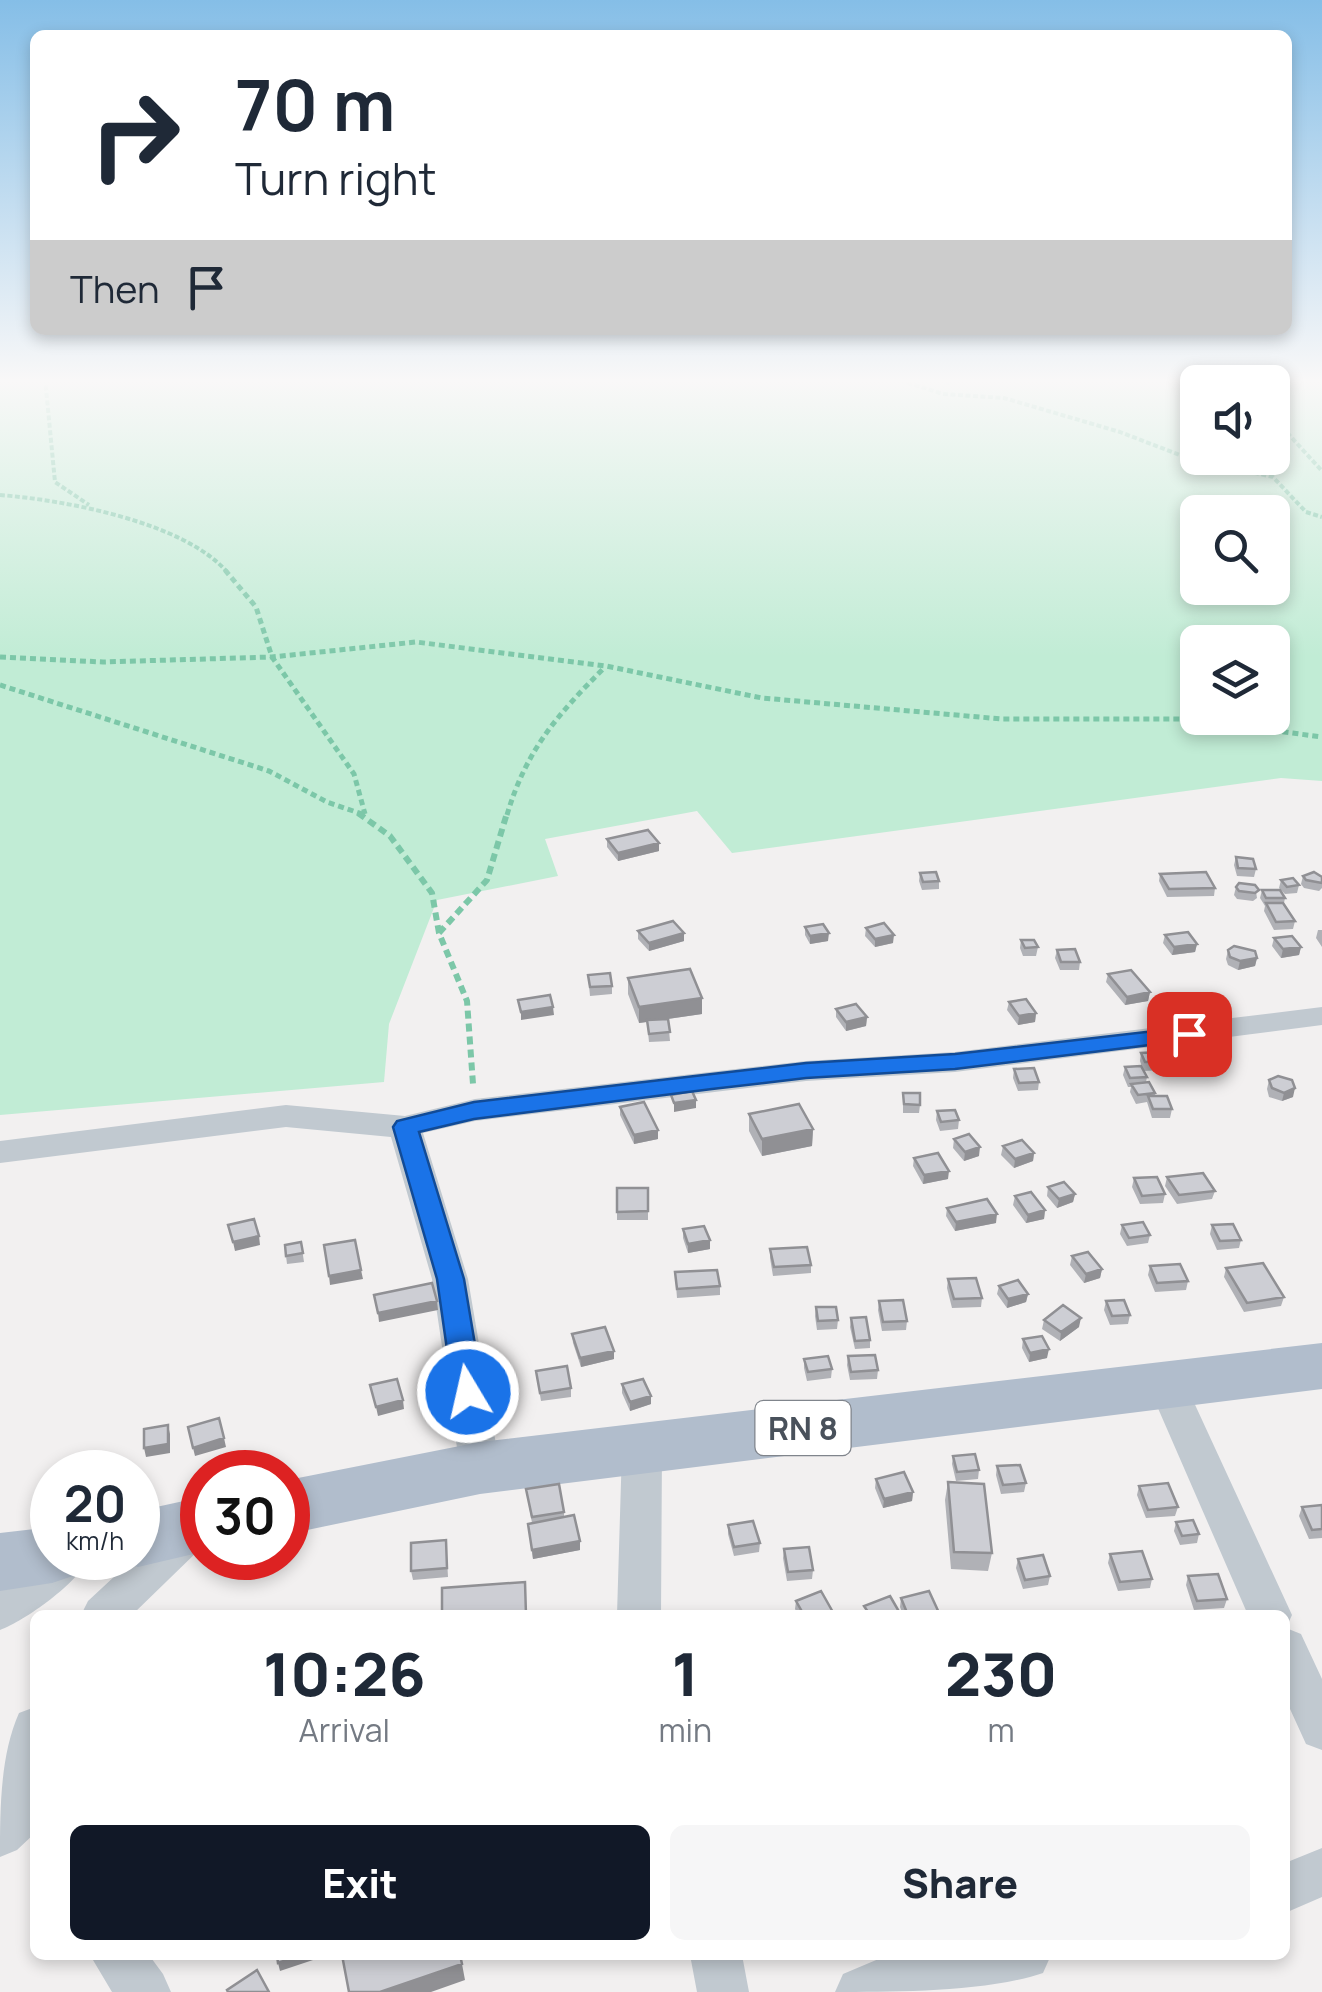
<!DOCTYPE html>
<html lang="en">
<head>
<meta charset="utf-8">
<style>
	:root { --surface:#fff; --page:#f6f6f7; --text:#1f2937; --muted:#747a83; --accent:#111827 }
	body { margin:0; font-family:Manrope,sans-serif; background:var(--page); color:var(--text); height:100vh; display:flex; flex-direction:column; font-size:38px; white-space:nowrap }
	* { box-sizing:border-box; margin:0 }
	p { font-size:32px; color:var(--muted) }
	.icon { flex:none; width:55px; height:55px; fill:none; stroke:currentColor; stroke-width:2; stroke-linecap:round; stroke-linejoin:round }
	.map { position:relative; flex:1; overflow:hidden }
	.details { position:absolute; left:30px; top:1610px; width:1260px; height:350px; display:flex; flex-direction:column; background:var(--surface); border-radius:15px; box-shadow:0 5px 15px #0003 }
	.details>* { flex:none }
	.guide { position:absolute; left:30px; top:30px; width:1262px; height:305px; border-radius:15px; box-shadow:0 5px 15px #0003; background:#fff; color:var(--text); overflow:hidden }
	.tools { position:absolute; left:1180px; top:365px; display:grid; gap:20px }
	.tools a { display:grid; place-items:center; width:110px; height:110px; border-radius:15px; background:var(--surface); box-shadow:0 5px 15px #0003; font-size:50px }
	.speed { position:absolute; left:30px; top:1450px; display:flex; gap:20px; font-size:50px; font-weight:700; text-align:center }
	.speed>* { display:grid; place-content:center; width:130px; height:130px; border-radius:50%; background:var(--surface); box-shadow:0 5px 15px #0003; line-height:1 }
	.speed small { font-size:25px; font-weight:400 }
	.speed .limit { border:15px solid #d22; background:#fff; color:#111 }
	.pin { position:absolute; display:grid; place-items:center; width:85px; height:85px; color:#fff; margin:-42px; border-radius:20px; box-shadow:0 5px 15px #0006 }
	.me { position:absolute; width:110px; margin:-55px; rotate:351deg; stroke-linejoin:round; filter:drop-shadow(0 0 8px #0008) }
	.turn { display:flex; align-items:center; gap:35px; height:210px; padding:0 40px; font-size:45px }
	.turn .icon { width:130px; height:130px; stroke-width:2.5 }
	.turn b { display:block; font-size:70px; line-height:85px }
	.then { display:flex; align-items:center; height:95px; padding:0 40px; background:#0003; gap:20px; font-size:38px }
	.eta { display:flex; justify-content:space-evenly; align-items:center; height:170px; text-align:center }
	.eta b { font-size:60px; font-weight:800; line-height:70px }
	.cta { display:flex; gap:20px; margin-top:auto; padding:20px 40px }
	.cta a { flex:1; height:115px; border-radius:15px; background:var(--accent); color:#fff; font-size:40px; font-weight:800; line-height:115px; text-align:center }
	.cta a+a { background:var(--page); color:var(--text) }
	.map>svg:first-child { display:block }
</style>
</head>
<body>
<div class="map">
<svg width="1322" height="1992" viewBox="0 0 1322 1992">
	<rect width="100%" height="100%" fill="#f2f0f0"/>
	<path fill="#c1ecd5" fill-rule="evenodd" d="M0,378H1322V781L1281,778L732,853L697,811L545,839L558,876L437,900L389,1024L384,1082L0,1115ZM1198,382H1272V458H1198ZM1198,512H1272V588H1198ZM1198,642H1272V718H1198Z"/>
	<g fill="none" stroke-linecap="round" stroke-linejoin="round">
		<path stroke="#92cde5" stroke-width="6" d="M938,378L948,382"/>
		<path stroke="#7cc7a8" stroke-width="4" stroke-dasharray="5 2.5" stroke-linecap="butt" d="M45,378L55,482L89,505
			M893,378L943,394L1004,398L1120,432L1185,457L1273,477L1306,512L1322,517
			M1237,378L1241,382
			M1272,416L1322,471
			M0,495C64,500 184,522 227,572"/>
		<path stroke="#7cc7a8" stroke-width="5" stroke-dasharray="6 4" stroke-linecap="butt" d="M225,570L256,607L272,657L354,774L365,814
			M0,657L103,662L272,657L416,642L606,666L762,698L1002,719H1188L1322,737
			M0,685L269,771L327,802L365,815
			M507,815C526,750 558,714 605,667"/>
		<path stroke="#7cc7a8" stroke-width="6" stroke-dasharray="8 5" stroke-linecap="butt" d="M358,813L390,836L432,893L439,933L467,1001L473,1084
			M439,933L487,880L507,813"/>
		<path fill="#c1c9d0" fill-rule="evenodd" d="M1322,1007V1025L955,1072L806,1081L475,1121L423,1133L468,1279L500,1468L494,1480L480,1484L466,1480L460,1468L432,1279L391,1137L286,1127L0,1163V1141L286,1105L405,1116L475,1099L806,1061L955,1052Z
			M1166,1368L1180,1372L1185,1383L1292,1615L1286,1628L1301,1634L1322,1679V1750L1306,1744L1285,1698V1615H1248L1147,1383L1152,1372Z
			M642,1433L656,1438L662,1449L661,1615H617L622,1449L628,1438Z
			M188,1516L202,1521V1547L132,1615H81L88,1601L173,1522Z
			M52,1546V1558H89C79,1582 25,1621 0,1630V1586Z
			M35,1707V1833L17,1850L0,1857C0,1810 0,1756 19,1713Z
			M1322,1848V1897L1285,1913V1863Z
			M90,1955H149L163,1974L171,1992H112Z
			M690,1955H742L749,1992H697Z
			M888,1955H1051L1043,1973C987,1992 896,1992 835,1992L843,1974Z"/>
		<path fill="#b1bdcc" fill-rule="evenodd" d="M1322,1343V1389L480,1494L288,1534V1480L480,1442Z
			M202,1497V1552L138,1567L114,1559L138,1558V1511Z
			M52,1527V1558H84L76,1575L52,1583L0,1591V1533Z"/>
	</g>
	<path fill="#b0b1b6" d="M607,839L659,851L618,861L607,847Z
		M1236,857L1256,869L1254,877L1237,876L1234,865Z
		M920,873L939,881V889L922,890L919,881Z
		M1160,874L1215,888L1214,896L1167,897L1159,881Z
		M1303,876L1322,877V888L1319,891L1304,888L1301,884Z
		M1281,880L1299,885L1297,893L1285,894L1279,888Z
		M1255,885L1257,898L1253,901L1237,899L1234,895L1236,887Z
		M1262,890L1285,898L1284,903L1295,921L1293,929L1274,930L1264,911L1265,906L1260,898Z
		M805,927L828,941L810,944L805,935Z
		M866,928L893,943L875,947L865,936Z
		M1318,930H1322V947L1316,938Z
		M638,931L684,941L649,951L638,939Z
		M1165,935L1197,944L1195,952L1172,955L1163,943Z
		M1274,938L1301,947L1299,955L1281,958L1272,946Z
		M1021,940L1038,947L1036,956H1023L1020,948Z
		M1057,950L1080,962L1079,970H1060L1055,958Z
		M1228,950L1257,958L1255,966L1238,970L1228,965L1226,959Z
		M1108,974L1150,992L1148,1001L1125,1005L1106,982Z
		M588,975L612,986V994L590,996Z
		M628,978L702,998V1014L668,1019L670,1041L649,1042L647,1022L639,1023L628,994Z
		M1009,1002L1036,1013L1035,1022L1018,1025L1007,1010Z
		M836,1009L867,1017L866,1026L846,1031L836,1017Z
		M1141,1053L1166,1062L1164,1070L1144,1071L1147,1077L1146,1082L1155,1093V1096L1172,1109L1170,1118H1152L1147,1102L1136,1104L1130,1092L1131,1087H1128L1123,1075L1125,1067H1142L1140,1061Z
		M1014,1069L1039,1082L1038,1090L1018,1091L1013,1078Z
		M1269,1080L1293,1097L1282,1101L1269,1097L1267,1089Z
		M903,1093L920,1105L919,1113H903Z
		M620,1107L658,1139L634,1144L620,1115Z
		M937,1111L959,1120L958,1129L940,1131L936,1120Z
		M749,1114L813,1129L812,1146L762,1156L749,1131Z
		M954,1139L979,1156L964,1161L953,1148Z
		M1003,1146L1034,1153L1033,1161L1014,1168L1001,1155Z
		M914,1158L948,1179L923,1184L913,1166Z
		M1167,1177L1215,1191L1212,1199L1177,1204L1165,1186Z
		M1134,1178L1165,1194L1163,1203L1140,1204L1132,1187Z
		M1048,1187L1075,1194L1073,1202L1057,1208L1047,1196Z
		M617,1188H648V1220H617Z
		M1015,1196L1045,1210L1044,1219L1026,1223L1013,1205Z
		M947,1208L996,1223L955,1231L946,1216Z
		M1122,1225L1150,1235L1148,1243L1127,1246L1120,1234Z
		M1212,1225L1241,1240L1239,1248L1217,1250L1210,1234Z
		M683,1229L710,1249L688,1253L683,1238Z
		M301,1242L304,1262L287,1264L286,1256Z
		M770,1249L811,1265V1273L773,1276L770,1258Z
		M1072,1256L1102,1269L1100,1278L1084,1283L1070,1265Z
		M1150,1266L1188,1281L1186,1290L1155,1292L1148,1275Z
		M1226,1268L1284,1297L1281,1306L1244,1312L1224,1277Z
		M675,1272L720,1286V1295L677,1298Z
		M948,1279L982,1298L981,1307L952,1308L947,1288Z
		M999,1286L1028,1294L1026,1302L1007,1308L997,1294Z
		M879,1301L907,1321L906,1330L882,1331L878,1310Z
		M1106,1301L1130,1315L1128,1324L1110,1325L1104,1310Z
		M816,1307L838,1320L837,1329L817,1330L815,1316Z
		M851,1318L870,1340V1348L855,1349L850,1327Z
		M1044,1320L1079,1327L1060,1341L1042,1329Z
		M572,1334L614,1351V1359L581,1367L573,1343Z
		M1023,1339L1047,1358L1029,1362L1022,1348Z
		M848,1356L878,1370L877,1379L850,1380L847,1365Z
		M804,1359L832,1369L831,1378L807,1381L804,1368Z
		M536,1371L571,1388V1397L541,1401Z
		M622,1384L651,1396V1404L630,1411L622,1393Z
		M953,1456L979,1470L978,1479L956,1481L952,1464Z
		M997,1466L1026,1483L1024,1492L1001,1494L996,1475Z
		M876,1479L913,1492L912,1501L883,1508L875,1488Z
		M948,1482L992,1553L988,1571L951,1569L945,1500Z
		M1139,1486L1178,1507L1175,1516L1146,1518L1137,1495Z
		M526,1489L564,1512V1517L580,1550L533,1559L528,1524L532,1523Z
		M1322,1505V1538L1309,1539L1299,1516L1302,1507Z
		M1176,1522L1199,1534L1197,1543L1180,1545L1174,1531Z
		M728,1525L760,1543L759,1552L734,1556L728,1534Z
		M446,1540L448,1577L413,1580L411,1571Z
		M784,1549L813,1570L812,1579L787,1581L783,1558Z
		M1110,1554L1152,1579L1150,1588L1118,1591L1108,1563Z
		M1018,1559L1050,1576L1048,1585L1023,1589L1016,1568Z
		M1188,1576L1227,1599L1224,1608L1194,1610L1186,1585Z
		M901,1598L940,1615H903L900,1607Z
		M796,1601L834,1615H798L795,1609Z"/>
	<path fill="#909094" d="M659,843V851L618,861V853Z
		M684,933V941L649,951V943Z
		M829,933L828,941L810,944V936Z
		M894,935L893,943L875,947V939Z
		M1197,944L1195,952L1172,955L1174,947Z
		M1301,947L1299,955L1281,958L1283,949Z
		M1257,958L1255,966L1238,970L1240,961Z
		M1150,992L1148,1001L1125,1005L1127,997Z
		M702,998V1014L639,1023V1007Z
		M553,1007L554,1015L521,1020V1012Z
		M1036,1013L1035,1022L1018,1025L1019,1016Z
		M867,1017L866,1026L846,1031V1022Z
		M1295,1088L1293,1097L1282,1101L1284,1093Z
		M696,1100V1108L674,1112V1103Z
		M813,1129L812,1146L762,1156V1139Z
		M658,1130V1139L634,1144V1135Z
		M980,1147L979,1156L964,1161L965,1152Z
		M1034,1153L1033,1161L1014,1168L1015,1159Z
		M949,1171L948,1179L923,1184L924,1175Z
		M1075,1194L1073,1202L1057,1208L1059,1199Z
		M1045,1210L1044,1219L1026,1223L1028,1215Z
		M997,1214L996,1223L955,1231L956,1222Z
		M259,1236L260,1245L235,1251L233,1242Z
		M710,1240V1249L688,1253V1244Z
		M1102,1269L1100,1278L1084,1283L1086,1274Z
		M361,1270L363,1279L330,1285L329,1276Z
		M1028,1294L1026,1302L1007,1308L1008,1299Z
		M437,1301L438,1310L379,1322L378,1313Z
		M1081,1318L1079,1327L1060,1341L1061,1332Z
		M1049,1349L1047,1358L1029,1362L1030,1353Z
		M614,1351V1359L581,1367L580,1358Z
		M651,1396V1404L630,1411V1402Z
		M403,1400L404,1409L378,1416L376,1407Z
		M168,1425L170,1434V1453L146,1457L144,1448Z
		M224,1438L226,1447L195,1456L193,1448Z
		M913,1492L912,1501L883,1508L884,1499Z
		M580,1541V1550L533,1559L532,1550Z
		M301,1955H318L319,1958L280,1971L278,1963Z
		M462,1964L465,1980L431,1992H380Z"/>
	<path fill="#cdced4" stroke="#909094" stroke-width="2.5" d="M648,830L659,843L618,853L607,839Z
		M1236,857L1253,859L1256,869L1238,868Z
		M936,872L939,881L923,882L920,873Z
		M1206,872L1215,888L1169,889L1160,874Z
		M1314,872L1322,877V883L1306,880L1303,876Z
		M1293,878L1299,885L1287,887L1281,880Z
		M1239,883L1255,885L1259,890L1255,893L1239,891L1236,887Z
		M1262,890H1280L1285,898H1266Z
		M1266,903H1283L1295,921L1276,922Z
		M673,921L684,933L649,943L638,931Z
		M884,923L894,935L875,939L866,928Z
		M823,924L829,933L810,936L805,927Z
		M1188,932L1197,944L1174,947L1165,935Z
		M1292,936L1301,947L1283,949L1274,938Z
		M1021,940H1034L1038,947L1025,948Z
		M1234,946L1255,951L1257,958L1240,961L1230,957L1228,950Z
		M1075,949L1080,962H1061L1057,950Z
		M690,969L702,998L639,1007L628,978Z
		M1131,970L1150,992L1127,997L1108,974Z
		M610,973L612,986L590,987L588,975Z
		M550,995L553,1007L521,1012L518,1000Z
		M1026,999L1036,1013L1019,1016L1009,1002Z
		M856,1004L867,1017L846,1022L836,1009Z
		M668,1019L670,1032L649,1034L647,1020Z
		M1161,1052L1166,1062H1145L1141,1053Z
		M1141,1066L1147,1077L1130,1078L1125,1067Z
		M1034,1068L1039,1082L1019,1083L1014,1069Z
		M1278,1076L1292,1080L1295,1088L1284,1093L1272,1088L1269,1080Z
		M1149,1082L1155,1093L1138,1095L1131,1084Z
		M692,1091L696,1100L674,1103L671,1095Z
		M903,1093H920V1105L904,1104Z
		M1148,1096H1167L1172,1109H1153Z
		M644,1102L658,1130L634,1135L620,1107Z
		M799,1104L813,1129L762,1139L749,1114Z
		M955,1110L959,1120L941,1122L937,1111Z
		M969,1134L980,1147L965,1152L954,1139Z
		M1022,1140L1034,1153L1015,1159L1003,1146Z
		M938,1153L949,1171L924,1175L914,1158Z
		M1203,1173L1215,1191L1179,1195L1167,1177Z
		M1157,1177L1165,1194L1142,1196L1134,1178Z
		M1064,1182L1075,1194L1059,1199L1048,1187Z
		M617,1188H648V1211L617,1212Z
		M1031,1192L1045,1210L1028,1215L1015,1196Z
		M987,1199L997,1214L956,1222L947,1208Z
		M254,1219L259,1236L233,1242L228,1225Z
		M1143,1222L1150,1235L1129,1238L1122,1225Z
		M1233,1224L1241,1240L1220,1241L1212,1225Z
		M704,1226L710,1240L688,1244L683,1229Z
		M355,1240L361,1270L329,1276L324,1245Z
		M301,1242L303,1253L286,1256L285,1245Z
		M807,1247L811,1265L774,1267L770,1249Z
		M1088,1252L1102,1269L1086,1274L1072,1256Z
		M1263,1263L1284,1297L1247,1303L1226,1268Z
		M1180,1264L1188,1281L1157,1283L1150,1266Z
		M717,1270L720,1286L677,1289L675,1272Z
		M976,1278L982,1298L954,1299L948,1279Z
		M1018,1280L1028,1294L1008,1299L999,1286Z
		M432,1283L437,1301L378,1313L374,1295Z
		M903,1300L907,1321L883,1322L879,1301Z
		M1124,1300L1130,1315L1112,1316L1106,1301Z
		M1063,1305L1081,1318L1061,1332L1044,1320Z
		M816,1307H836L838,1320L818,1321Z
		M866,1317L870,1340L855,1341L851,1318Z
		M605,1327L614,1351L580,1358L572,1334Z
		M1042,1336L1049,1349L1030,1353L1023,1339Z
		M875,1355L878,1370L851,1372L848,1356Z
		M828,1356L832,1369L808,1372L804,1359Z
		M567,1366L571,1388L540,1393L536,1371Z
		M397,1379L403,1400L376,1407L370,1385Z
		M643,1379L651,1396L630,1402L622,1384Z
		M219,1418L224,1438L193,1448L188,1427Z
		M168,1425V1444L144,1448V1429Z
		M975,1454L979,1470L957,1472L953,1456Z
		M1020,1465L1026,1483L1003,1485L997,1466Z
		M904,1472L913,1492L884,1499L876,1479Z
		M948,1482L984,1484L992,1553L954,1552Z
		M1168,1483L1178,1507L1148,1510L1139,1486Z
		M559,1484L564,1512L532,1517L526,1489Z
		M1322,1505V1529L1312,1530L1302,1507Z
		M574,1515L580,1541L532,1550L528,1524Z
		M1193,1520L1199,1534L1182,1536L1176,1522Z
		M753,1521L760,1543L734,1547L728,1525Z
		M446,1540L447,1568L411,1571V1543Z
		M809,1547L813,1570L788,1572L784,1549Z
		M1142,1551L1152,1579L1120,1582L1110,1554Z
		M1043,1555L1050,1576L1025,1580L1018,1559Z
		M1218,1574L1227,1599L1197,1601L1188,1576Z
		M525,1582L526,1615H442V1588Z
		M821,1591L834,1614L804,1615L796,1601Z
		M929,1591L940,1615H908L901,1598Z
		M890,1596L901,1615H870L864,1606Z
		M277,1955H301L278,1963Z
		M342,1955H460L462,1964L380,1992H349Z
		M257,1970L269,1992H228L227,1990Z"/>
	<linearGradient id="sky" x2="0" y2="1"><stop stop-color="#85bee7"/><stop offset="0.58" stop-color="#f9f8f8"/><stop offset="1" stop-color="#f9f8f8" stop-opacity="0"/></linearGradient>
	<rect width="1322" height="657" fill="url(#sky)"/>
	<path fill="#1a73e8" stroke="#114b97" stroke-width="2.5" d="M1189,1027L1201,1034L1198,1039L955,1069L806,1078L712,1089L474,1119L419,1132L464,1279L483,1392L478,1400L468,1404L458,1400L453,1392L437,1279L393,1127L397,1121L474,1102L712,1074L806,1063L955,1054Z"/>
	<g text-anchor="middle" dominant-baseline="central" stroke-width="8" stroke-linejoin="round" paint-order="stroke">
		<rect fill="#fff" stroke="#80858c" stroke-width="2.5" x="755.5" y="1401" width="95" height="54" rx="8"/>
		<g font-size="32" font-weight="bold" fill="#49515b">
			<text x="803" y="1428">RN 8</text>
		</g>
	</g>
</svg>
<div class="tools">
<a><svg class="icon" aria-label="sound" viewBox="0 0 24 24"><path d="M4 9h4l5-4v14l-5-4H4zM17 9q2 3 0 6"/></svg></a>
<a><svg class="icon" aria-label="search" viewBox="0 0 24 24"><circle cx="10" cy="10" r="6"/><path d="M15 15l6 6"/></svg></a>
<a><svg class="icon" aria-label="layers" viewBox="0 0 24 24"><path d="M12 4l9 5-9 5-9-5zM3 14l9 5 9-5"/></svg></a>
</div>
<div class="speed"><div>20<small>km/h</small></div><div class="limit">30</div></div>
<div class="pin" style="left:1189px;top:1034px;background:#d93025"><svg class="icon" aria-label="arrive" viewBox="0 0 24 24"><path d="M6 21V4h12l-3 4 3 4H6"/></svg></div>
<svg class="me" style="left:468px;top:1392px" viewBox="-20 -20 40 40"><circle r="17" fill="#1a73e8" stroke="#fff" stroke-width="3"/><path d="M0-11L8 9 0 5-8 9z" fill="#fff"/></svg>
<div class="guide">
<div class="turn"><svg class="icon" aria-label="right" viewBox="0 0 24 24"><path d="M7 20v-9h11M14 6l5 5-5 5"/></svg><div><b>70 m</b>Turn right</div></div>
<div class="then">Then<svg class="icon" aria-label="arrive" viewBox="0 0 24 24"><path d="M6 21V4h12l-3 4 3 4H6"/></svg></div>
</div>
<section class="details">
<div class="eta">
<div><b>10:26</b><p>Arrival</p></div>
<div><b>1</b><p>min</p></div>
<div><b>230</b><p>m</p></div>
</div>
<div class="cta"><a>Exit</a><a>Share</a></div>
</section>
</div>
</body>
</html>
